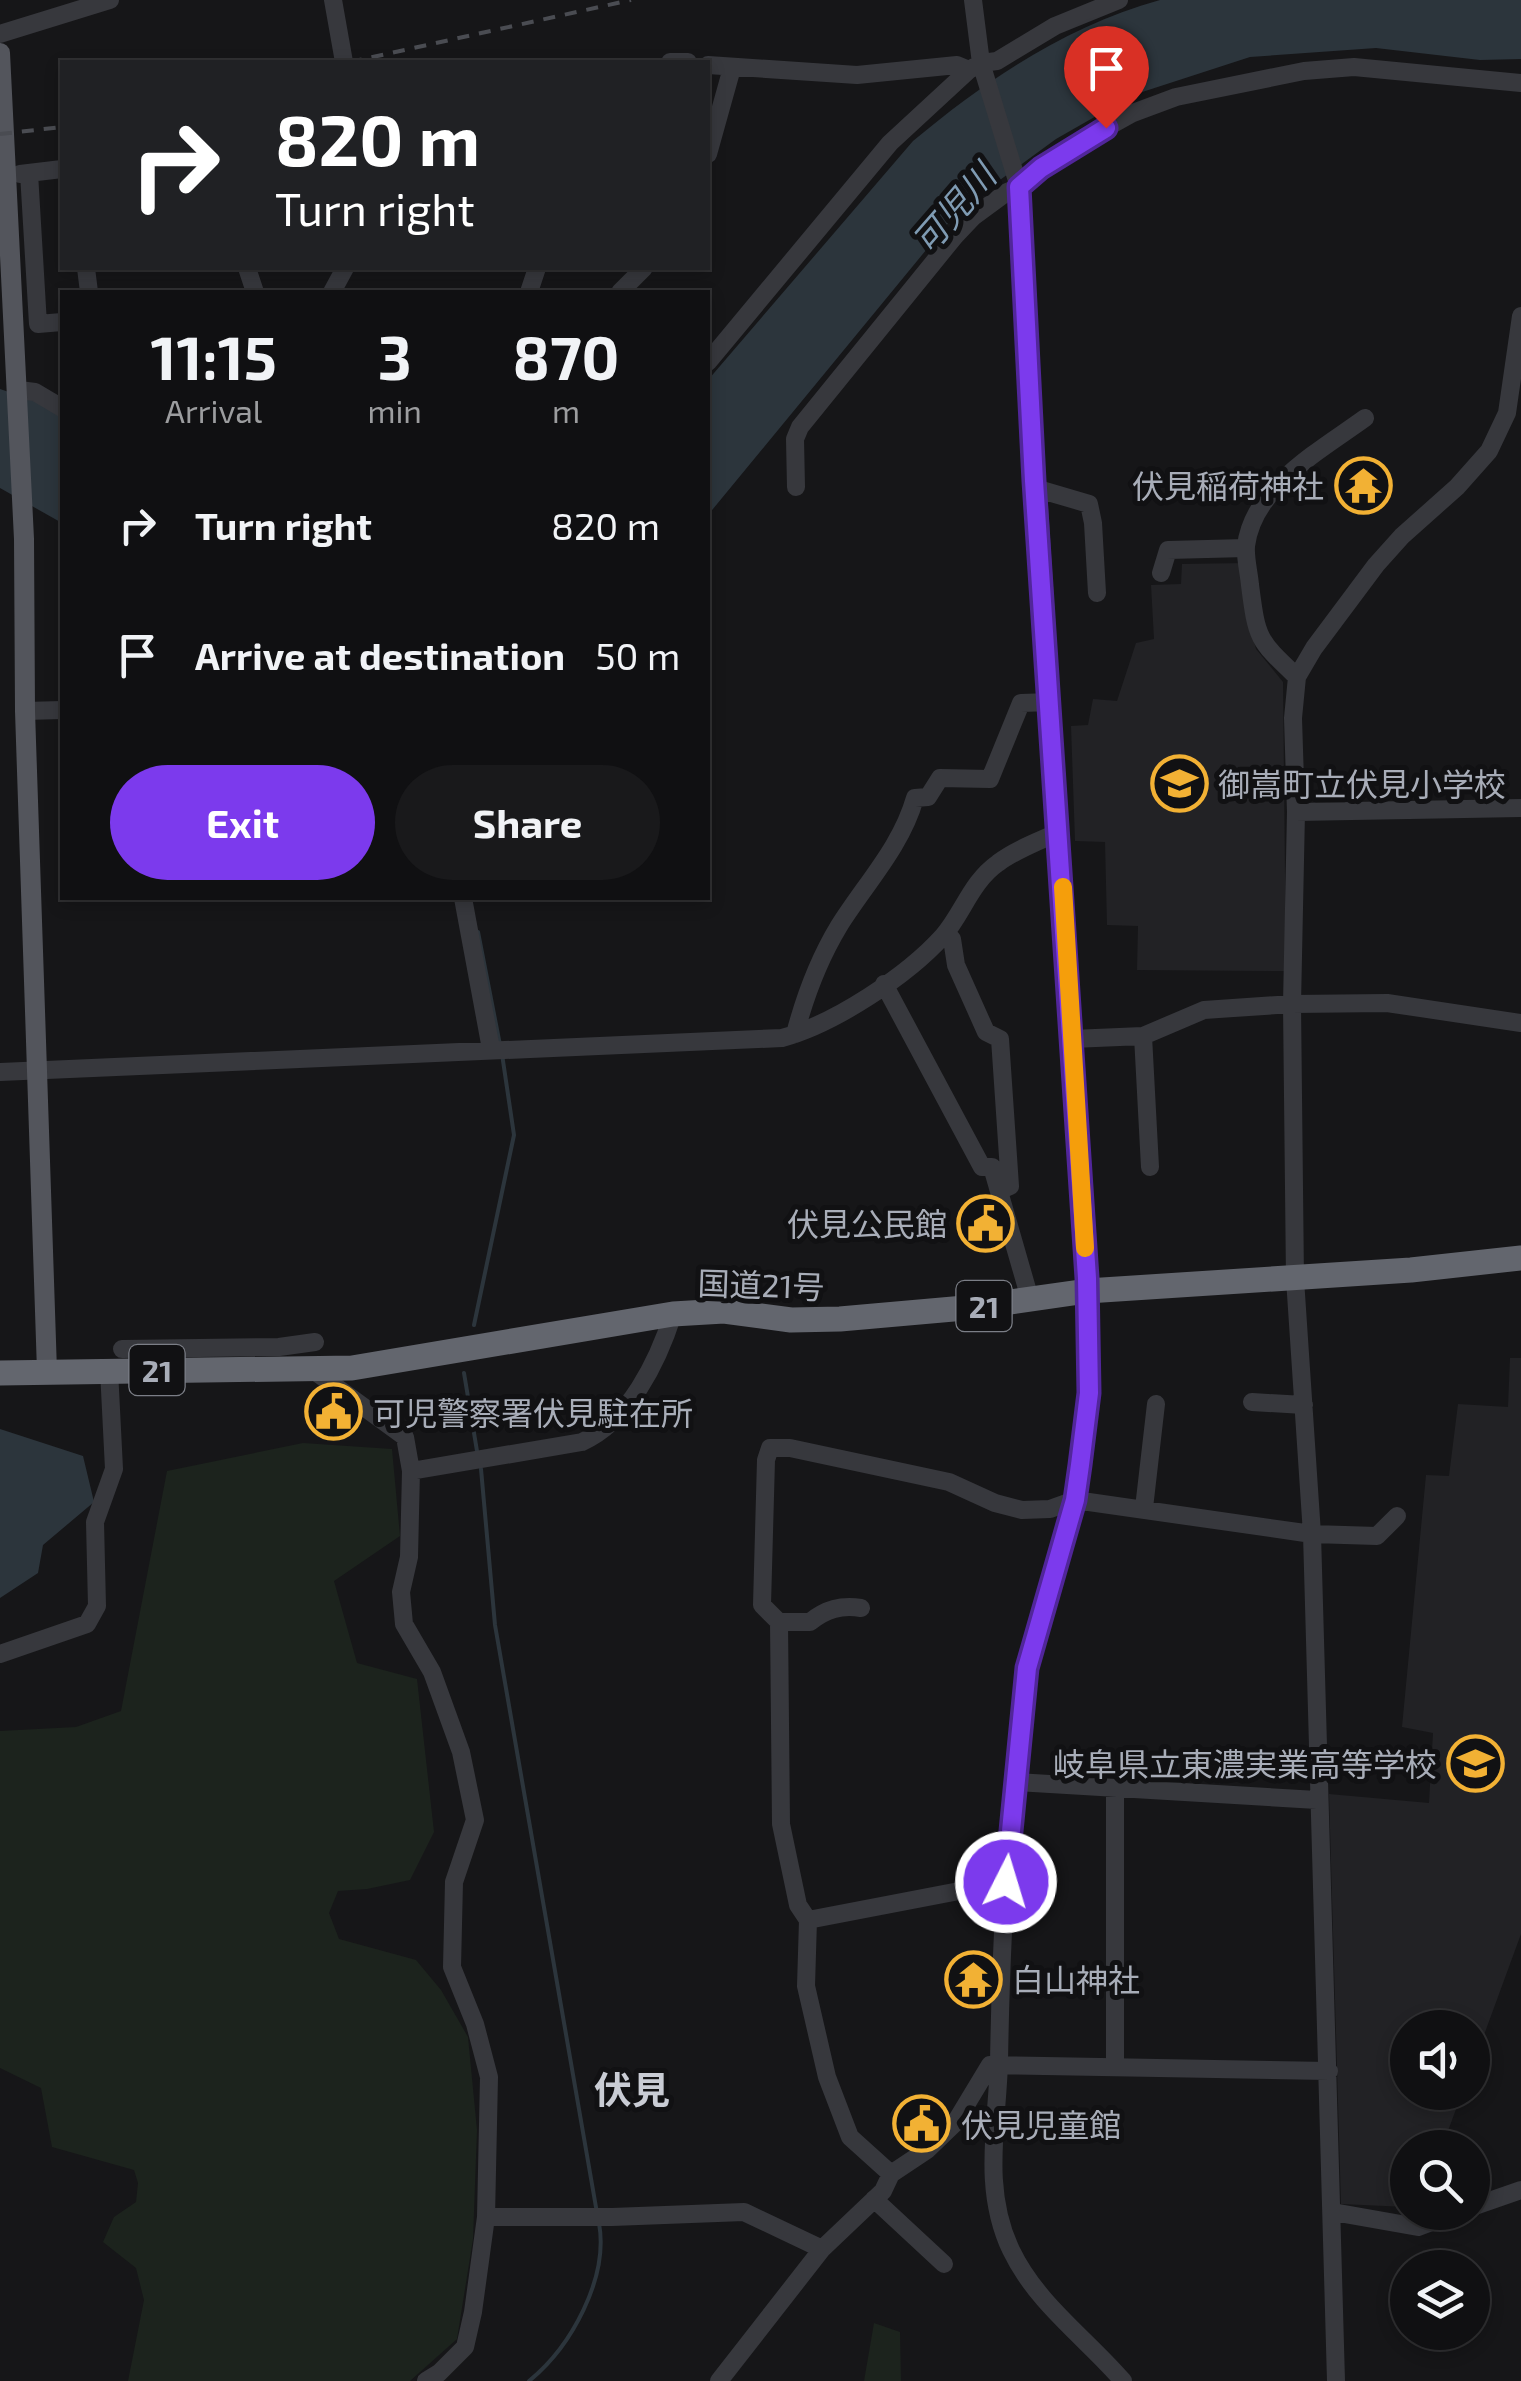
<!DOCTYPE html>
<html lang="en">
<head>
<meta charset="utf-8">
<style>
	:root { --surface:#101012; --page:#19191b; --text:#f1f3f6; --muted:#9c9d9f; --line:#303032; --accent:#7c3aed }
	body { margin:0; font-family:"Exo 2","Noto Sans JP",sans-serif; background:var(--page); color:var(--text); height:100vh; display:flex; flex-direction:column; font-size:38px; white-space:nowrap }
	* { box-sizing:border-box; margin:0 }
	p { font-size:32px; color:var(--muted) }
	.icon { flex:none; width:55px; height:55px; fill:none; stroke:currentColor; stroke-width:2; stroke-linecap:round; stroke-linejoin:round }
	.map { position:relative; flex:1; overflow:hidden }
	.sheet { position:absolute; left:60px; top:290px; width:650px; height:610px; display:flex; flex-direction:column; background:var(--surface); border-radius:0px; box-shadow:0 5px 15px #0003,0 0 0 2px var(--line) }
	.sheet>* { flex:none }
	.guide { position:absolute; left:60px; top:60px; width:650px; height:210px; border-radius:0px; box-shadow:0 5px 15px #0003,0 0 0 2px var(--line); background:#202124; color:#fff; overflow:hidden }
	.buttons { position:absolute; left:1390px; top:2010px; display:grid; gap:20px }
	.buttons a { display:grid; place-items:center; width:100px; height:100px; border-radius:50%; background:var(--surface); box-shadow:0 5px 15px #0003,0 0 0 2px var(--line); font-size:50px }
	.pin { position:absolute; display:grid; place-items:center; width:85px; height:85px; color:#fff; margin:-102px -42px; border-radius:50% 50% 50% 0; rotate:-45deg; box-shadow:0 0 10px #0007 }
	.pin .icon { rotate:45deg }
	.me { position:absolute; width:110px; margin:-55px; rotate:5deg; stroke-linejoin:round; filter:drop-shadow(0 0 8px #0008) }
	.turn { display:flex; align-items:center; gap:35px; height:210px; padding:0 50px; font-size:45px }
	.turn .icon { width:130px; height:130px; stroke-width:2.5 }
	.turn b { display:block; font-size:70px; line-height:85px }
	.eta { display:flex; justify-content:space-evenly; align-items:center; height:170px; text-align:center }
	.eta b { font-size:60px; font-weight:700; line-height:70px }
	.action { display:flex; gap:20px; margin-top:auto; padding:20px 50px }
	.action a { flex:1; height:115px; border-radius:60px; background:var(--accent); color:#fff; font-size:40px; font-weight:700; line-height:115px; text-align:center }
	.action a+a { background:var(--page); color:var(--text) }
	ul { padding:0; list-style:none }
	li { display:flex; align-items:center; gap:30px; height:130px; padding:0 50px }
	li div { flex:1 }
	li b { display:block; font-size:38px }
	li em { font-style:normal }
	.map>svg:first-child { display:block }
</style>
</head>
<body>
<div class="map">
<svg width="1521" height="2381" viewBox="0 0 1521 2381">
	<rect width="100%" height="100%" fill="#161618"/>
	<path fill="#222225" d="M1247,563L1250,624L1256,649L1283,682L1286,971L1137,970L1138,926L1107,925L1105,842L1075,841L1071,726L1088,725L1093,699L1117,701L1136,643L1154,639L1151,585L1181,584L1182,564Z
		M1510,1358H1521V1934L1473,2065L1472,2028H1408V2092L1462,2093L1442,2147L1408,2148L1407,2207L1341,2204L1329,1794L1429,1803L1433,1733L1402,1727L1426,1475L1449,1476L1458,1404L1508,1407Z"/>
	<path fill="#1c231d" d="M303,1443L392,1449L400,1536L334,1581L357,1663L417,1679L434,1832L410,1880L367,1889L338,1891L329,1913L339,1939L416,1960L441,1990L468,2037L477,2130L473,2239L457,2339L410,2381H128L144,2300L136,2268L103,2242L114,2217L136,2202L138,2183L134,2170L52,2147L41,2088L0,2068V1731L76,1727L121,1711L167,1471Z
		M874,2323L900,2332L901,2381H864Z"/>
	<path fill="#2c353c" d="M1160,0H1521V59L1480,60L1376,48L1250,57L1133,95L1056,139L959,210L708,515V380L913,141C987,79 1067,26 1160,0Z
		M0,389L44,404L62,417V523L0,488Z
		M0,1429L83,1456L94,1502L43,1545L38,1573L0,1598Z"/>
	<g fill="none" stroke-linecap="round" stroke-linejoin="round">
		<path stroke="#2c353c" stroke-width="4" d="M478,932L500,1045
			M474,1325L514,1135L502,1054
			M464,1373L477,1451
			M481,1469L495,1625L597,2213
			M529,2381C571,2347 609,2278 599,2223"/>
		<path stroke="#37383d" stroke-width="18" d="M333,0L344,62
			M973,0L981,63L1019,187L1023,213L1034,481L1038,489L1087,1278C1089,1353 1092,1431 1074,1504C1060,1559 1035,1615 1027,1671C1008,1800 1001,1933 999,2063C997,2126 982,2189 1011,2250C1037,2304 1085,2337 1123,2381
			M0,34L110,0
			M670,62H688
			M708,65L857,75L957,65L969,70
			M708,154L732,68
			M29,173L38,324L62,322
			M20,174L62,169
			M86,268L89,292
			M247,268L255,292
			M332,292L345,268
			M529,292L537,268
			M620,292L644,268
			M708,362L890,143L969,70L981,63L997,61L1055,26L1119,0
			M19,390L35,392L62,408
			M796,487L795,439L800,427L955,236L973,217L1007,192L1019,187L1079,143L1133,113L1176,97L1304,71L1354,67L1521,83
			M1038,489L1089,504L1093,523L1097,593
			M1161,573L1168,550L1246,548
			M1297,677C1258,640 1257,640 1250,585C1249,573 1245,558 1246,546C1253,487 1321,450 1365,418
			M25,711L62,710
			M1296,812L1521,808
			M463,898L491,1049
			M946,933L952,939L956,965L986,1032L1000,1039L1010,1186L1001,1190
			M884,984L982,1167H992L1030,1299
			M795,1034C805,996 819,959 839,926C866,883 901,847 915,798L928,797L940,778L990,779L1021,703L1051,702
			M1143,1036L1150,1167
			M1072,1039L1143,1036L1204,1010L1292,1004L1387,1003L1521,1023
			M0,1072L782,1038C834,1024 907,976 943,936C963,913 971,882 998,863C1015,850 1039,841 1059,832
			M122,1349L279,1347L315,1342
			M313,1370L405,1437L411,1471L409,1557L401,1592L404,1624L432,1672L461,1752L475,1820L454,1882L452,1967L475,2024L489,2077L486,2217L473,2312L465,2347L439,2373L426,2381
			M1252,1402L1304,1405
			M411,1471L582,1442C629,1421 658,1361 673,1314
			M1144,1508L1156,1404
			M779,1622H810C826,1609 841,1605 861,1608
			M0,1654L87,1624L97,1606L95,1522L114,1469L109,1370
			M1016,1782L1317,1800
			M808,1920L1006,1882
			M1115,2065V1788
			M891,2174L850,2137L827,2077L806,1986L808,1920L798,1905L781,1824L779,1622L762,1605L766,1460L770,1448H790L949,1482L995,1503L1022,1510L1050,1509L1075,1500L1312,1534L1377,1536L1397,1516
			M874,2199L944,2264
			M1472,2207L1521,2190
			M1333,2212L1418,2227L1458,2212
			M486,2217H612L744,2212L822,2249
			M719,2381L822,2249L883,2191L891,2174L927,2150L955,2123L990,2065L1329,2071
			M1336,2381L1312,1534L1295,1279L1292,1004L1296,812L1293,718L1297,677L1314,648L1376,565L1402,536L1457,487L1489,451L1507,413L1521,316"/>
		<path stroke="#53555c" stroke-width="20" d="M0,53L24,539L25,711L47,1371"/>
		<path stroke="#63666e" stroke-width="25" d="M0,1373L352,1368L673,1314L724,1311L791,1320L840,1319L976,1307L1087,1291L1411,1270L1521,1258"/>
		<path stroke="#4a4c52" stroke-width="4" stroke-dasharray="12 10" stroke-linecap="butt" d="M350,62L631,0
			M0,134L62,127"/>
	</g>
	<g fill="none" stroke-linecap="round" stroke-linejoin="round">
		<defs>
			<path id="route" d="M1006,1882L1027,1668L1075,1500L1080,1465L1089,1393L1087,1278L1034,481L1019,187L1041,168L1106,128"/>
		</defs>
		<use href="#route" stroke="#51269a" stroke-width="25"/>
		<use href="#route" stroke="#7c3aed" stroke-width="18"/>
		<path stroke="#f59e0b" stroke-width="18" d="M1063,887L1085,1248"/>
	</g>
	<defs>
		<symbol id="temple-ring" viewBox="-11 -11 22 22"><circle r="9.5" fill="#111113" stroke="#f2b134" stroke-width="1.5"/><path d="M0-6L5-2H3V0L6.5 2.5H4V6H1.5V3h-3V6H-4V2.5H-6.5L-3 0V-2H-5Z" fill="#f2b134"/></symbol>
		<symbol id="school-ring" viewBox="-11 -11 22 22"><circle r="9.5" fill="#111113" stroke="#f2b134" stroke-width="1.5"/><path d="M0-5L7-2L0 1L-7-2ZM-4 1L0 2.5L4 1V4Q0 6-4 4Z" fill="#f2b134"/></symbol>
		<symbol id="civic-ring" viewBox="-11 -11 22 22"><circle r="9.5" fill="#111113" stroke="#f2b134" stroke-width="1.5"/><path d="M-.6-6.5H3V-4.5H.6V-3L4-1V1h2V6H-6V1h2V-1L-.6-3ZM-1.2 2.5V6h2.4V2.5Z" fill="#f2b134"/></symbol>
	</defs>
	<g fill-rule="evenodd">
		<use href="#temple-ring" x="1332" y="454" width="63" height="63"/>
		<use href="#school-ring" x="1148" y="752" width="63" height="63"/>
		<use href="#civic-ring" x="954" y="1192" width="63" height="63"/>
		<use href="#civic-ring" x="302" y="1380" width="63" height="63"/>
		<use href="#school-ring" x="1444" y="1732" width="63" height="63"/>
		<use href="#temple-ring" x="942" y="1948" width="63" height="63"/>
		<use href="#civic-ring" x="890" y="2092" width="63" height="63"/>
	</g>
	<g text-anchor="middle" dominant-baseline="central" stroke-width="10" stroke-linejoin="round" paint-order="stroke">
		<g fill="#111113" stroke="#7b7e86" stroke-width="2.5">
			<rect x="956.5" y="1281" width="55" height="50" rx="8"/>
			<rect x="129.5" y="1345" width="55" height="50" rx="8"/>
		</g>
		<g font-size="30" font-weight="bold" fill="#a8adb8">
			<text x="984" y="1306">21</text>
			<text x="157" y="1370">21</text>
		</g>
		<g font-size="32" fill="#a8adb8" stroke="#111113" text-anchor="start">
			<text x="1324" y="485" text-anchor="end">伏見稲荷神社</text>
			<text x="1218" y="783">御嵩町立伏見小学校</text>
			<text x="947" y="1223" text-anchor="end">伏見公民館</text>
			<text x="373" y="1412">可児警察署伏見駐在所</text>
			<text x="1437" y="1763" text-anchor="end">岐阜県立東濃実業高等学校</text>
			<text x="1012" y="1979">白山神社</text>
			<text x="961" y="2124">伏見児童館</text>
		</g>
		<g font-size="32" fill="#a8adb8" stroke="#111113">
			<text transform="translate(761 1284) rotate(2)">国道21号</text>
		</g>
		<g font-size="35" font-style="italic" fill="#7f9bb3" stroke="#111113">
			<text transform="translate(953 208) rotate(-49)">可児川</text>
		</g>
		<g font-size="38" font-weight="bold" fill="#c9ccd4" stroke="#111113">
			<text x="632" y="2089">伏見</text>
		</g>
	</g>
</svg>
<div class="buttons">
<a><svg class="icon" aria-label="sound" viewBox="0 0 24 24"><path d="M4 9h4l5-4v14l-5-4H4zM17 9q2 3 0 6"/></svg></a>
<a><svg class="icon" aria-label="search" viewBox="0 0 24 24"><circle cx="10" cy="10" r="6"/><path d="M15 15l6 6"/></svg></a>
<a><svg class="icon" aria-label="layers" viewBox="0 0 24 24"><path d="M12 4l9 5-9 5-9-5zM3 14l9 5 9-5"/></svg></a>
</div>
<div class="pin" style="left:1106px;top:128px;background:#d93025"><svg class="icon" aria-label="arrive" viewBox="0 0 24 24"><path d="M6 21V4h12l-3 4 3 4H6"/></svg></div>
<svg class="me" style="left:1006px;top:1882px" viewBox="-20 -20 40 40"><circle r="17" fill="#7c3aed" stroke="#fff" stroke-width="3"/><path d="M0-11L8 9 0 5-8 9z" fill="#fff"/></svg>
<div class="guide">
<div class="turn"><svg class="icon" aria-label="right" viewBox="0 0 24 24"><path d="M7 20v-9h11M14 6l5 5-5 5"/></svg><div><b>820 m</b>Turn right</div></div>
</div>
<section class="sheet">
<div class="eta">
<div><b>11:15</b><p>Arrival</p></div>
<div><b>3</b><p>min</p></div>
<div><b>870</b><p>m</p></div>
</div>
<ul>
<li><svg class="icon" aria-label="right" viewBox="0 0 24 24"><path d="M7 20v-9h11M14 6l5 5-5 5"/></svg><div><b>Turn right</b></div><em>820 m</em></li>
<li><svg class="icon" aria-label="arrive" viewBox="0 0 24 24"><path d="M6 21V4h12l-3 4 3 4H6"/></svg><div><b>Arrive at destination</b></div><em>50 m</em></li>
</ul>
<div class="action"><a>Exit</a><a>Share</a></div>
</section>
</div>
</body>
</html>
